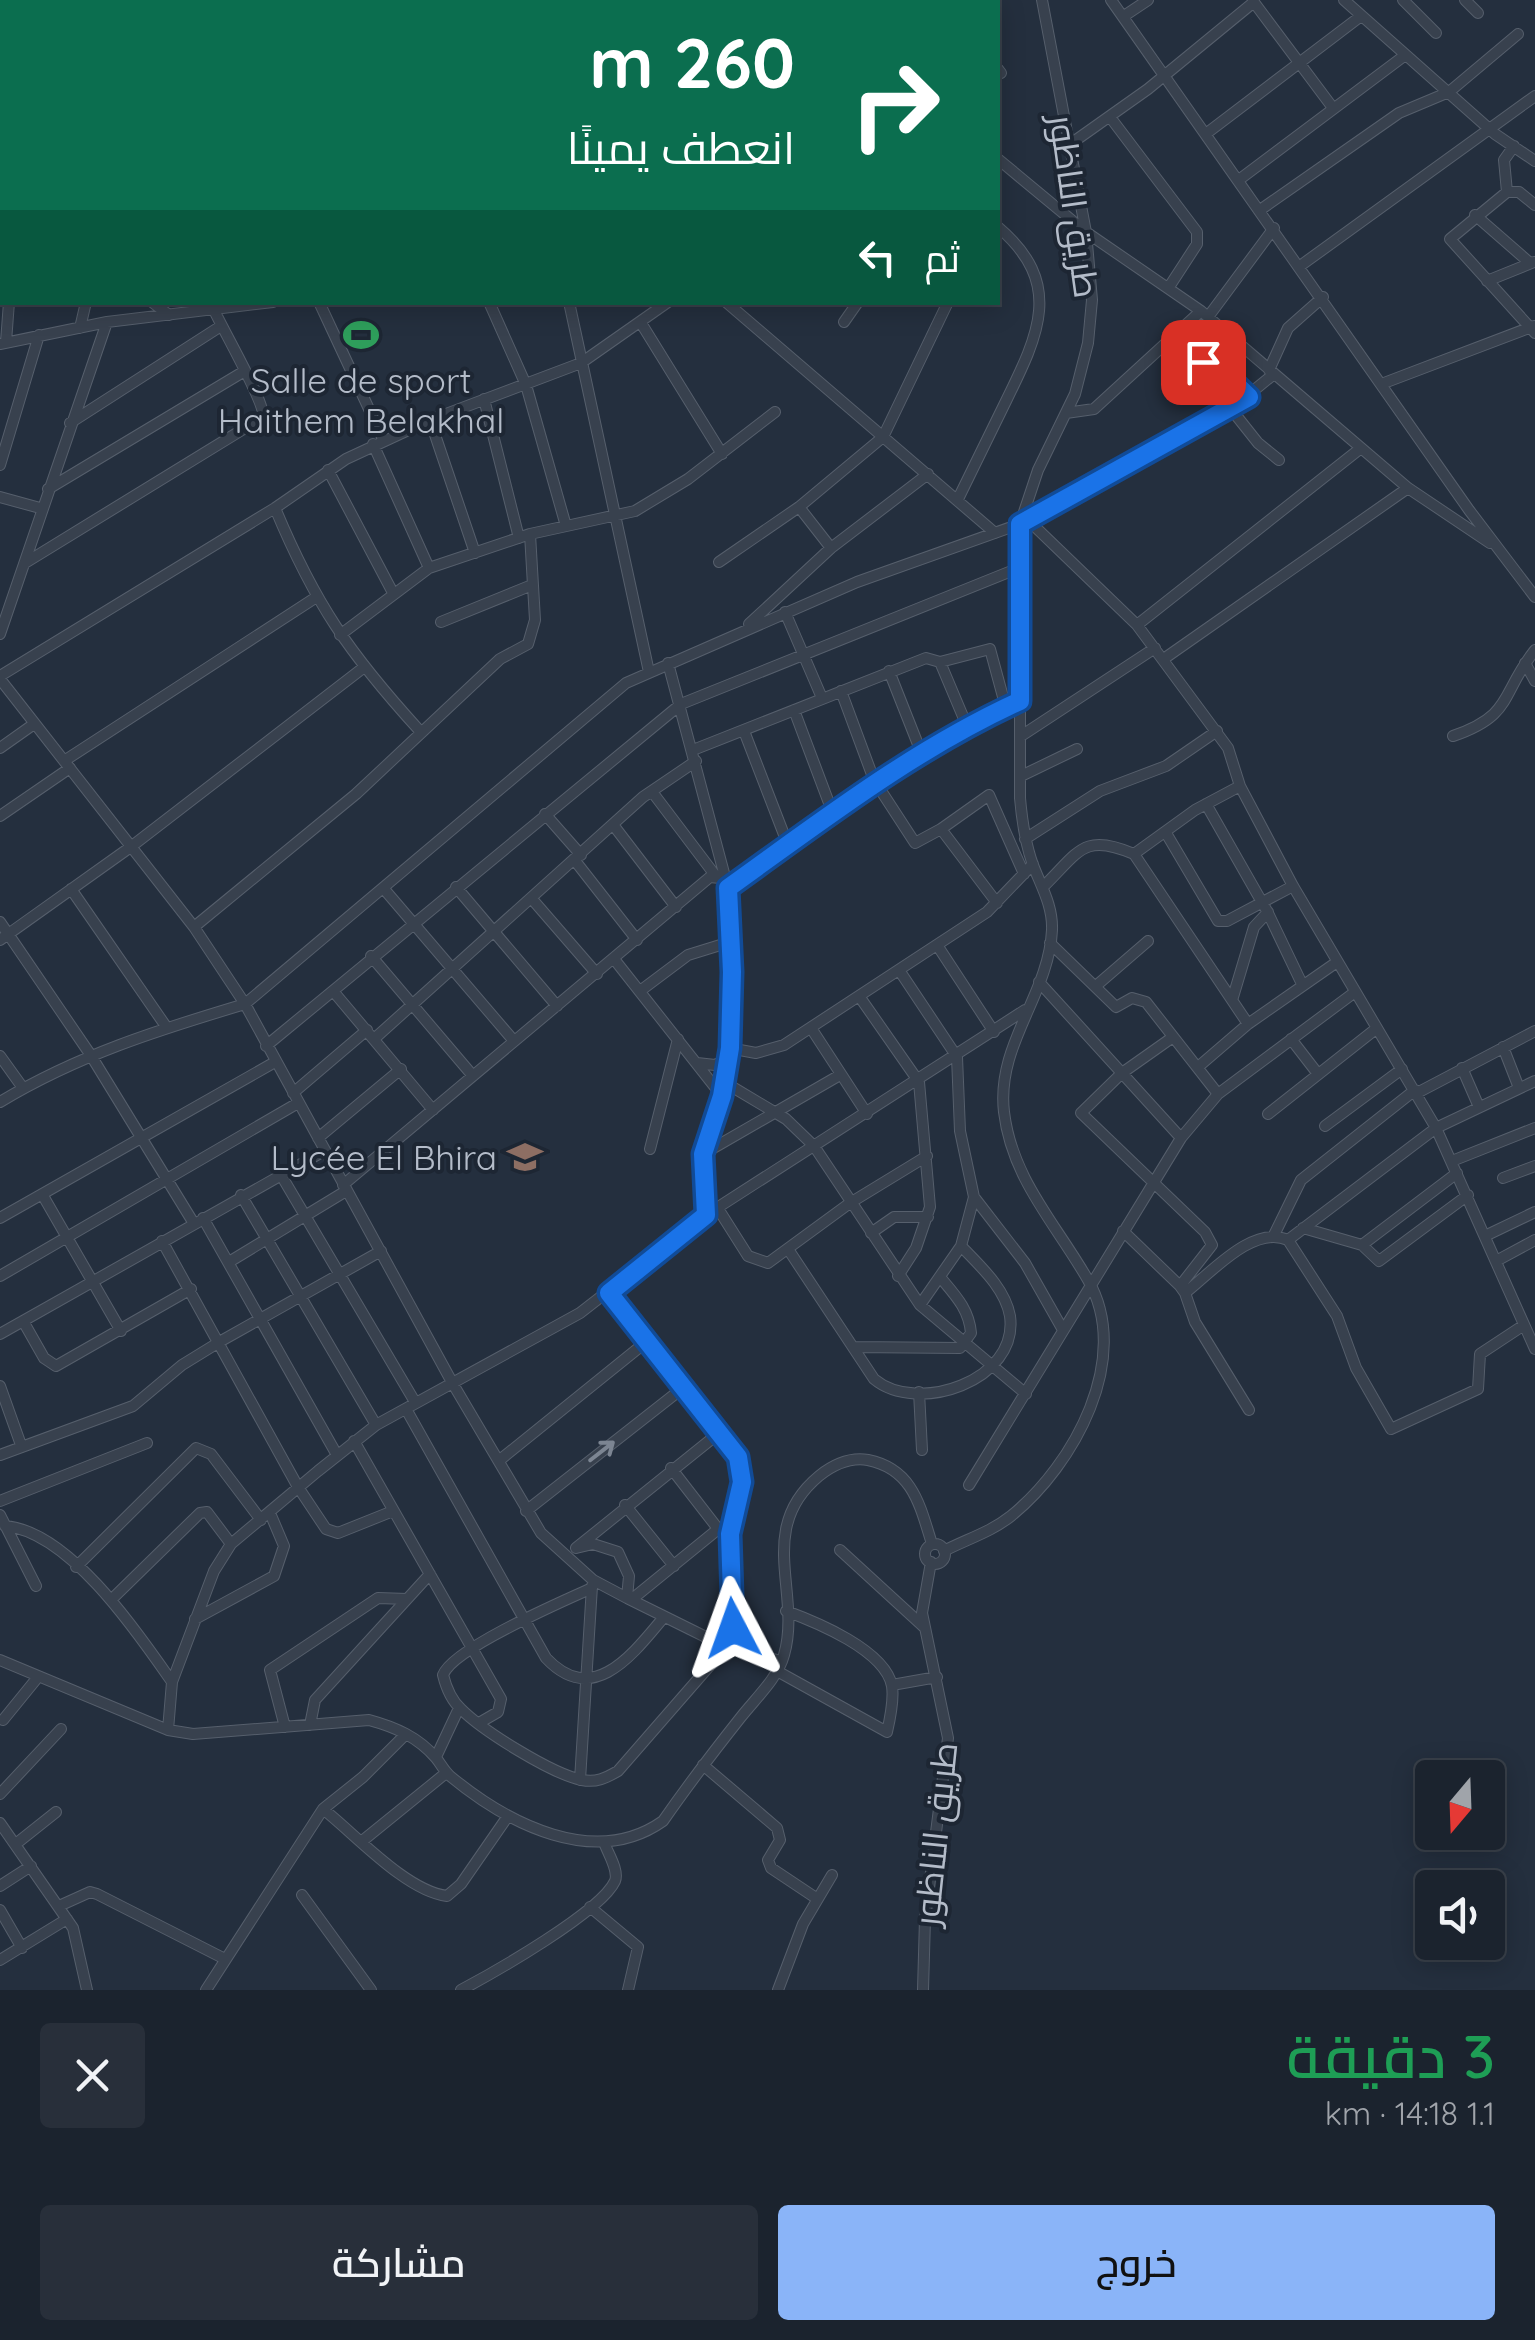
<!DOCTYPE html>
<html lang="ar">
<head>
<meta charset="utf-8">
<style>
	:root { --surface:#1b232e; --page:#282f3a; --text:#f1f3f6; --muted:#a0a4aa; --line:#39404a; --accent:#8ab4f8 }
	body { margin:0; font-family:Quicksand,Cairo,sans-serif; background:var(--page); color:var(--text); direction:rtl; height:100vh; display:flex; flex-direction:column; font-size:38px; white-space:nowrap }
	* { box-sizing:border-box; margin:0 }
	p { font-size:32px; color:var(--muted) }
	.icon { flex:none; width:55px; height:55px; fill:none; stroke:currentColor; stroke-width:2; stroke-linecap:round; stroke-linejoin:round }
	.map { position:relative; height:1990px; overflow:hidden; direction:ltr }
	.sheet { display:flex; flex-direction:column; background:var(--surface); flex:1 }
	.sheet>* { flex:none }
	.top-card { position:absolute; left:0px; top:0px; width:1000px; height:305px; box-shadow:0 5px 25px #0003,0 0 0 2px var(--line); direction:rtl; background:#0b6e4f; color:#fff; overflow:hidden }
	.needle { width:65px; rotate:199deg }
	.buttons { position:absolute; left:1415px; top:1760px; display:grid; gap:20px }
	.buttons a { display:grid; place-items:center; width:90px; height:90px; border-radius:10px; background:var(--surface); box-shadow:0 5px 25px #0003,0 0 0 2px var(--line); font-size:50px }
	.pin { position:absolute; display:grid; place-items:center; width:85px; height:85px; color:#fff; margin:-42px; border-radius:20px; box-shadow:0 5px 15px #0006 }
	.me { position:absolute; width:110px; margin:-55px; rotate:356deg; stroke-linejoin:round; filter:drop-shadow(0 0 8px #0008) }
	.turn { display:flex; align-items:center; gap:35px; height:210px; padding:0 40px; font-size:45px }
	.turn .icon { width:130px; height:130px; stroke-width:2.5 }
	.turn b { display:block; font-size:70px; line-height:85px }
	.then { display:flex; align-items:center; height:95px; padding:0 40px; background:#0003; gap:20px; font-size:38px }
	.round { display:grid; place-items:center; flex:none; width:105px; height:105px; border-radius:10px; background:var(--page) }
	.headline { display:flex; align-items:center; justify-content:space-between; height:170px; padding:0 40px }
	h1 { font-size:60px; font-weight:600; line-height:75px; color:#1e9e55 }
	.primary-button { display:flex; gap:20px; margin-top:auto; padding:20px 40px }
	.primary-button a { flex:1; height:115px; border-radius:10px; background:var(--accent); color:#111; font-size:40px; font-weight:600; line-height:115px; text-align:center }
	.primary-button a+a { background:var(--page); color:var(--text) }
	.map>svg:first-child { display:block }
</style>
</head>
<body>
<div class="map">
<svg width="1535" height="1990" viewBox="0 0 1535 1990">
	<rect width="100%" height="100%" fill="#242f3e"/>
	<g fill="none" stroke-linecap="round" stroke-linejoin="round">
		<defs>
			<path id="minor" d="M270,0V2
				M362,0V2
				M422,0V2
				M497,0L498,2
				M696,0L699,2
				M781,0L785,2
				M933,0L936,2
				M1111,0L1469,510L1535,597
				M1344,0L1495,134L1535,161
				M1403,0L1436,33
				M1465,0L1478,13
				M1253,1L1333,108
				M38,2L40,0
				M175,2L176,0
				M618,2L624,0
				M751,2L754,0
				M887,2L889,0
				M1124,16L1148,0
				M0,36L2,34
				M998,69L1001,73
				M0,116L2,118
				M1110,117L1197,232V244L1169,287
				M1207,133L1361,16
				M1069,145L1148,89L1254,2
				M998,159L1086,232L1201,311L1408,488L1490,543
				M1240,179L1404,56
				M1507,192L1504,160L1514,146
				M1535,205L1519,192H1507L1450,239L1535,333
				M1260,210L1399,113L1449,92L1518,34
				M1475,215L1530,263
				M1300,266L1535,96
				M1487,281L1534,262
				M152,302L169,315
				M319,302L383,439
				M489,302L526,385L566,526
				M569,302L649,672
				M726,302L995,533
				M1208,317L1274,228
				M844,322L858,302
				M641,323L722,454
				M80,328L86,302
				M6,342L9,302
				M0,344L107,322L273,302
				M1269,370L1288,328L1323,297
				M1384,383L1534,326
				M1174,387L1209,361L1249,397
				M484,399L519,538
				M1231,409L1258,443L1279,460
				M1066,413L1094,409L1201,311
				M430,420L475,553
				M70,423L221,326
				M373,444L429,568
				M0,465L39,335
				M328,470L392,591
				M48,489L243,372
				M0,497L40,508
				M958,499C974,467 990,434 1006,401C1039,334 1064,283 998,227
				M799,507L831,548
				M275,508C315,604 349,653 419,730
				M1028,520L1137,625L1228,748L1240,786L1293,886L1436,1128L1535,1349
				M719,562L799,507L883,437L948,302
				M25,563L263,417C266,404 223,330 214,310
				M785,612L822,698
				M441,622L532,585
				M749,624L831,548L928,474
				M1137,625L1361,448
				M0,634L107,322
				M340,635L429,568L530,534L635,511L688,479L775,412
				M1165,658L1408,488
				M940,662L990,649L1006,708
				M668,663L728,888L733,972L729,1048L722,1096L703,1154L706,1215
				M1525,663L1535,681
				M889,671L921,752
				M0,676L275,508L346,459L430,420L581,363L668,302
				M0,679L194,927L245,1004L453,1384L541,1533L593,1580L627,1598L726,1647L781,1661
				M841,691L874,780L915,843L941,829L997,903
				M794,710L832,811
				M744,731L788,845
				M1021,736L1155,648
				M1453,736C1514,715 1500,694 1535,650
				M0,748L34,724
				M693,750L926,658L940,662L967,726
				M64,761L315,598
				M1021,776L1077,749
				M653,793L715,875
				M1206,804L1267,911L1302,984
				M545,814L581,855
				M0,816L70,768
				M614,826L676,907
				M941,829L989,795L1024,874
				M1166,833L1218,921H1227L1293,886
				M1025,839L1100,791L1166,766L1217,731
				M1134,854L1195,810L1240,786
				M576,862L637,940
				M456,887L557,1006
				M1043,887C1079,852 1083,832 1134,854L1248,1024
				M71,889L165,1025
				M384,889L514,1041
				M532,899L597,974
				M0,922L90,1054L193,1222
				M194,927L356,794L500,659L528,644L535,620L530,534
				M0,940L132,846L363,668
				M1050,943L1116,1007L1132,998L1146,1002L1218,1094
				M937,945L994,1032
				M371,956L473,1076
				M614,959L722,1096
				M899,970L957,1057L960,1131L974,1197L961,1246L920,1305
				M1039,982L1181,1138
				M1097,985L1148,941
				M333,991L433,1110
				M640,991L688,955L730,942
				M859,996L919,1082L930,1207L916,1248L898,1276
				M1233,997L1254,927L1268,912
				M811,1028L867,1114
				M374,1039L643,797L696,761
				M1291,1039L1318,1074
				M266,1046L681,704L1019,568
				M1503,1047L1519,1088
				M729,1048L756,1053L784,1045L987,912L1033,864
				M0,1056L23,1088
				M697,1063L715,1065L728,1059
				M1198,1067L1248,1024L1337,962
				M1462,1068L1479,1107
				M724,1082L786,1119L814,1146L920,1305L1026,1394
				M293,1093L367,1030
				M1417,1093L1535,1031
				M0,1102C78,1055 158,1030 245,1004L626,683L857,582L1020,524L1231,409L1274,374
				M1268,1114L1377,1028
				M1325,1126L1402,1069
				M318,1138L401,1069
				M650,1149L678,1039
				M703,1154L840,1075
				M1452,1161L1535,1128
				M281,1175L415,1402
				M1503,1178L1535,1166
				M343,1185L710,877L720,878L728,888C823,820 913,751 1020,701
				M42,1194L121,1331
				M241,1195L376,1425
				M974,1197L1025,1263L1063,1330
				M717,1207L748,1256L768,1263L850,1203L927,1156
				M0,1218L275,1062
				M203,1218L337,1455
				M1303,1228L1362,1245L1379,1261L1468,1195
				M1123,1231L1180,1286L1212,1245L1205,1232L1081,1113L1122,1073L1173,1037
				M871,1233L894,1217H928
				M1487,1235L1535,1212
				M1273,1237L1301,1180L1415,1090
				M1288,1240L1436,1128L1535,1081
				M162,1241L298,1487L326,1529L338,1533L393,1511
				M1362,1245L1457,1173
				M788,1249L874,1379C917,1415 1019,1381 1010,1316C1005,1288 980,1266 961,1246
				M1498,1260L1535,1240
				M229,1262L346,1191
				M0,1276L298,1103
				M1180,1286L1185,1293C1210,1274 1253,1224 1288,1240L1337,1316L1356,1368L1391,1429L1478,1389L1480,1354L1524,1325
				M1185,1293L1195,1322L1249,1410
				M23,1321L44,1358L56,1366L191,1289
				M0,1334L324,1151
				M853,1347L960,1348L971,1333C969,1309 955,1295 940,1277
				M0,1386L21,1445
				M919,1392L922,1450
				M406,1409L546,1658C593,1708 633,1654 664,1617
				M354,1441L501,1699L498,1712L479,1723
				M0,1455L133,1406L182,1365L221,1341L381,1251
				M501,1459L646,1342
				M671,1468L719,1530
				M969,1485L1181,1138L1218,1094L1355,992
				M0,1501L147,1443
				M625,1505L674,1566
				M526,1511L684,1387
				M0,1515L36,1586
				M5,1526C69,1531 138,1633 172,1682
				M925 1554a10 10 0 1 1 20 0a10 10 0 1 1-20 0Z
				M576,1548L719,1433
				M576,1548L593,1544L618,1552L629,1576L627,1598
				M840,1550L924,1627
				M944,1551C967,1539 991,1532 1011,1516C1074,1465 1133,1358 1088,1280C1056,1224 1012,1179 1004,1112C996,1044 1049,995 1052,930C1053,906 1041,886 1033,865C1025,843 1022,821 1020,798V524L1038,470L1075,394L1088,343L1092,300L1086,232L1042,0
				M76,1567L196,1448L211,1454L261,1520
				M592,1588C563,1601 452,1649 443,1675C446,1687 452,1701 461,1709C483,1731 552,1774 582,1780C596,1783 606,1778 618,1771L726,1647C739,1611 726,1573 730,1536C732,1509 747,1485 739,1457L609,1293
				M113,1598L200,1513L207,1512L231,1544
				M631,1600L717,1530
				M195,1619L274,1576L284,1546L270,1513
				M0,1660L168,1730L193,1734L369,1720C395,1727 418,1737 436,1758C441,1764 444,1771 450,1776C508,1824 595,1869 663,1821C688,1785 714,1751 741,1717C755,1699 778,1678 784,1655C802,1593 755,1529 819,1476C834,1464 850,1457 868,1460C913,1469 920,1506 932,1544
				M777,1671L887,1732C890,1719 894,1699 892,1686C885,1650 816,1622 786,1611
				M892,1685L937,1677
				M3,1720L38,1677
				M310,1725L315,1700L430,1574
				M285,1727L270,1670L378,1598L407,1599
				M168,1730L172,1682L214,1571L231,1544L318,1471L376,1425L580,1313L706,1215L1025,1010
				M436,1757L459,1708
				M703,1765L777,1828L780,1840L768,1860L771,1868L816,1898
				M580,1780L592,1586
				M0,1794L61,1729
				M323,1809L363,1777L406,1734
				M0,1823L73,1928L87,1990
				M361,1842L446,1773
				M17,1843L56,1812
				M0,1886L31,1866
				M302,1895L371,1990
				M59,1906L90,1892L97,1894L225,1959
				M590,1907L638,1947L628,1990
				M0,1910L22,1948
				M0,1960L67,1919
				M206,1990L323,1809C355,1834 406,1891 447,1896L461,1884L508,1816
				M461,1990C493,1973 601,1912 615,1881C619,1871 609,1855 605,1845
				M778,1990L803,1924L832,1875
				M923,1990L925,1919L948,1738L922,1613L931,1562"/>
		</defs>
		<use href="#minor" stroke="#565f6c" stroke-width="12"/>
		<use href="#minor" stroke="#38414e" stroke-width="10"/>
	</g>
	<defs><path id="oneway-shaft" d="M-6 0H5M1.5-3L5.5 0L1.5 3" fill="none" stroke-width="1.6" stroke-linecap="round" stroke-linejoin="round" transform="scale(2.5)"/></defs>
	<use stroke="#7c8592" href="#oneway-shaft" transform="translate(602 1451) rotate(-38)"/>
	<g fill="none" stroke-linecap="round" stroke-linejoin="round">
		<defs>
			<path id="route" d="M733,1628L730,1534L742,1482L738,1457L609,1293L706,1215L703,1154L722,1096L730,1048L732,972L728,888C823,820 913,750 1020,701V524L1249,397L1214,363L1203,362"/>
		</defs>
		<use href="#route" stroke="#114b97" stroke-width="25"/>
		<use href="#route" stroke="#1a73e8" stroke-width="18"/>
	</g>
	<defs>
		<symbol id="stadium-bare" viewBox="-9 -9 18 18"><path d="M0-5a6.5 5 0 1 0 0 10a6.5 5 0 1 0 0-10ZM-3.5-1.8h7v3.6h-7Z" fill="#2e9e5b" stroke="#1d2633" stroke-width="2.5" paint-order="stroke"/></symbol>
		<symbol id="school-bare" viewBox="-9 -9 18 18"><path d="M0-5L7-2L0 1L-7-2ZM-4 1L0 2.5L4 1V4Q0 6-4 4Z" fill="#8d6e63" stroke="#1d2633" stroke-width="2.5" paint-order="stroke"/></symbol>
	</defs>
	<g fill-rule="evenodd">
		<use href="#stadium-bare" x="336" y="310" width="50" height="50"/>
		<use href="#school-bare" x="500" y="1132" width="50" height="50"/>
	</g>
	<g text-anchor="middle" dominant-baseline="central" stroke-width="8" stroke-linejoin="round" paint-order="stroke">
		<g font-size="35" fill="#b4bcc9" stroke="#1d2633">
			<text transform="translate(1075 206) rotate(82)">طريق الناظور</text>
			<text transform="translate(935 1834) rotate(-84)">طريق الناظور</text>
		</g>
		<g font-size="35" fill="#b4bcc9" stroke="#1d2633">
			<text x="361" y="380">Salle de sport<tspan x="361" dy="40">Haithem Belakhal</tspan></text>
			<text x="497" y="1157" text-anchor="end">Lycée El Bhira</text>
		</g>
	</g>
</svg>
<div class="buttons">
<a><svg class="needle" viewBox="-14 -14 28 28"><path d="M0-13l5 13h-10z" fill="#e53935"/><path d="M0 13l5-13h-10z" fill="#a0a4aa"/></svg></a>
<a><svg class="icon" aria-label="sound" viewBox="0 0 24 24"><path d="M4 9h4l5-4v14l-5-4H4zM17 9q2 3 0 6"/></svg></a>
</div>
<div class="pin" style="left:1203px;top:362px;background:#d93025"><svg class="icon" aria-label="arrive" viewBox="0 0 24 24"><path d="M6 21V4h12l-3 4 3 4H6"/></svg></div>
<svg class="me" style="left:733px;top:1628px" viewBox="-20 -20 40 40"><path d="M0-17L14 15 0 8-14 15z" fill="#1a73e8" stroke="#fff" stroke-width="4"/></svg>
<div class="top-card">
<div class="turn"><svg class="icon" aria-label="right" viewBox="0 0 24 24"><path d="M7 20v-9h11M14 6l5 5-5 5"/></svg><div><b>260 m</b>انعطف يمينًا</div></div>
<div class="then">ثم<svg class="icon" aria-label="left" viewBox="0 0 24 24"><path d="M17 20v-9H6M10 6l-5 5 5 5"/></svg></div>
</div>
</div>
<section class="sheet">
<div class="headline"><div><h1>3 دقيقة</h1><p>1.1 km · 14:18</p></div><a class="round"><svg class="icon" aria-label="close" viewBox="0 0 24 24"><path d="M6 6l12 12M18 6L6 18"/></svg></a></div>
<div class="primary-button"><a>خروج</a><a>مشاركة</a></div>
</section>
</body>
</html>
